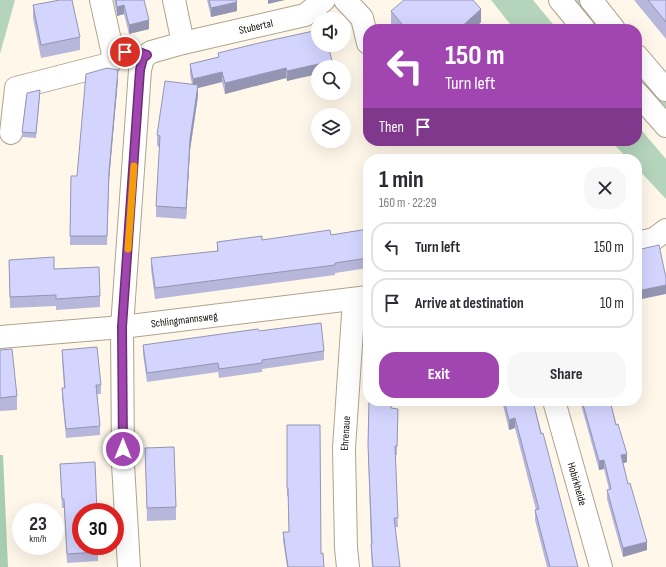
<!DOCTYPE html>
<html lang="en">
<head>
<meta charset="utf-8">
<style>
	:root { --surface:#fff; --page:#f7f7f7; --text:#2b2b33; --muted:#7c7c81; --line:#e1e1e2; --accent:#a146b0 }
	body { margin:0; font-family:"Sofia Sans Condensed",sans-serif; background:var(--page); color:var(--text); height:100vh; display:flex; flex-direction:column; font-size:15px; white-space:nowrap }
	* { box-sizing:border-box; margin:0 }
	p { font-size:13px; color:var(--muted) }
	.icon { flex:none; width:22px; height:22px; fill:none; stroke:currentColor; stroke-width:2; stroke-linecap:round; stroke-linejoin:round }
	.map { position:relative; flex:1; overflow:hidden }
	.details { position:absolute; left:363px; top:154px; width:279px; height:252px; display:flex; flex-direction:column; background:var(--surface); border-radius:16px; box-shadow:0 4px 16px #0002 }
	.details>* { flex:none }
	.top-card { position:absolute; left:363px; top:24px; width:279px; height:122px; border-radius:16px; box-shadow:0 4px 16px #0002; background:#a146b0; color:#fff; overflow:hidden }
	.fabs { position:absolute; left:311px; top:12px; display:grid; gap:8px }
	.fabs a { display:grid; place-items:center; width:40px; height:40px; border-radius:50%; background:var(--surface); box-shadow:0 4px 16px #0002; font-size:20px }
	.speed { position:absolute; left:12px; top:503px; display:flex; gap:8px; font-size:20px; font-weight:700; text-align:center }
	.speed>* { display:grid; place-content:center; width:52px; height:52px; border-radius:50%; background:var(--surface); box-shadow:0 4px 16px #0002; line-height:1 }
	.speed small { font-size:10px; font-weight:400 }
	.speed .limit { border:6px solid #d22; background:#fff; color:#111 }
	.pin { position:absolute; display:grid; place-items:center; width:34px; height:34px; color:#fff; margin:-17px; border:2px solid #fff; border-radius:50%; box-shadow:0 1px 4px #0007 }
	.me { position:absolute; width:44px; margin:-22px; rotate:0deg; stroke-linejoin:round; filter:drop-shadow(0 0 3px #0008) }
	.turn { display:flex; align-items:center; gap:14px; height:84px; padding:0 16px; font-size:18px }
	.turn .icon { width:52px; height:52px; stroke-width:2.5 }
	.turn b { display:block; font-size:28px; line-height:34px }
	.then { display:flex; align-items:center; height:38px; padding:0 16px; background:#0003; gap:8px; font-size:15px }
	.round { display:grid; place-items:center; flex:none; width:42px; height:42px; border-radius:16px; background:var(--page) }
	.overview { display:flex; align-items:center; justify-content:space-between; height:68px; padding:0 16px }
	h1 { font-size:24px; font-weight:700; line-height:30px }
	.action { display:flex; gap:8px; margin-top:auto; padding:8px 16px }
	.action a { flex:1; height:46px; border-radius:16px; background:var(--accent); color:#fff; font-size:16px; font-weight:700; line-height:46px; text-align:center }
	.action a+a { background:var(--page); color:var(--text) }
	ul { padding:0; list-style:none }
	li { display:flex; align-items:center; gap:12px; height:50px; margin:0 8px 6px; padding:0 8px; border:2px solid var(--line); border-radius:16px }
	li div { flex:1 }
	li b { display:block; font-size:15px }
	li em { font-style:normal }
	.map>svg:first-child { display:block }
</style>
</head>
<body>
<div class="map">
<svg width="666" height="567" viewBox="0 0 666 567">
	<rect width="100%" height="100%" fill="#fff8ea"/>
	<path fill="#b5d4bc" d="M0,0H15L0,54Z
		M491,0H533L557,29H514Z
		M569,0H581L605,29H592Z
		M637,66L666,99V116L637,83Z
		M637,125L666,159V199L637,168V159H628L611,141H637Z"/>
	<path fill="#a8ceb1" d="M0,455H3L8,567H0Z"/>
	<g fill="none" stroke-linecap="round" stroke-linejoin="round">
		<defs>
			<g id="minor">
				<path d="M174,0L183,43"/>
				<path d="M345,0L362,18L368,43"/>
				<path d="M11,133L16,88L109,64L113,54L101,0"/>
				<path d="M637,243L654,239L666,230"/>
				<path id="s1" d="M0,337L122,327L368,297"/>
				<path id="s2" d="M554,401L601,567"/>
				<path id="s3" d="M129,567L123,464L122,327L140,70L143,58L151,52L183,43L305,15L324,0"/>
				<path id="s4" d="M348,567L346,548L344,448L354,300"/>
			</g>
			<path id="major" d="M560,0L584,29
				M591,0L614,29
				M637,56L666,90
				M637,93L666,126"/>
		</defs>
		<use href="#minor" stroke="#aea38e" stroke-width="24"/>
		<use href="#major" stroke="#aea38e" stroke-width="24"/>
		<use href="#minor" stroke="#fff" stroke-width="22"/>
		<use href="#major" stroke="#fff" stroke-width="22"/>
	</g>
	<path fill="#b6b7da" d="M114,0H144L149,29L129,34L124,14L117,16Z
		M207,0H236L237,11L211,17Z
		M634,0H666V39Z
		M33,5L80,37V50L41,58L33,18Z
		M391,11L481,22L474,29H395L391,25Z
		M218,53L332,67L287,81L286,78L225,94L222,82L198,88V96L190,150L186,219L156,217V206L160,147L157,146V135L192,84L190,75V64L218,57Z
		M118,79L109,180L107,245H70L71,176H77Z
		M40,95L36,138L22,137V132Z
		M368,229V268L335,273V275L155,299L151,269V258L217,251V242L262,240L331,235Z
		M9,260L54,269L100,296V307L56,310V306L10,308Z
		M259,331L324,351V360L262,369V372L219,378L218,372L147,382L143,354V345Z
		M0,350L17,396V410L0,411Z
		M62,350L101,385V394H97L100,426V435L66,438L62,397V388H64L62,359Z
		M369,401L392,408L398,409L397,455H395L398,527H395L400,567H372L371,553V544L368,454Z
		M502,401H533L578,567H547L535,520V510H536L515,428L509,430Z
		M580,401H610L627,462L623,463L628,484L647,550L623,557L607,499V490L609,489L604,469L599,470Z
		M287,425L321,554L324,567H287L283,541V532H289L288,496H287Z
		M145,448L176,507V520L147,521Z
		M60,464L98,546V561L67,563L64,508H62Z"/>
	<path fill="#9495b2" d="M268,0H285L268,4Z
		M237,2V11L211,17V8Z
		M124,5V14L117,16V7Z
		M481,9V22L474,29H459Z
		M149,20V29L129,34V25Z
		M332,61V67H318V74L287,81V71Z
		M286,68V78L225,94V83Z
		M118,70V79L109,180L107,245L109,171Z
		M222,72V82L198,88V96L190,150L186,219V208L193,89V79Z
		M666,285V294L637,300V291Z
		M515,418V428L509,430V420Z
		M627,454V462L621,464V455Z
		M604,460V469L599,470V461Z
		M647,542V550L623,557V548Z"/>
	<path fill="#d4d5fe" stroke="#9495b2" d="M60,0H72L80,37L41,45L33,5Z
		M116,0H144L149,20L129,25L124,5L117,7Z
		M209,0H236L237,2L211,8Z
		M404,0H473L481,9L459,29H406L391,11Z
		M648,0H666V22Z
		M318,30V45H328L332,61L287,71L286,68L225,83L222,72L193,79L190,64L219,57L218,53L263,42Z
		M107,68L118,70L109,171L107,236H70L71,176H77L86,74Z
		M165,81L198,85L190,139L186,208L156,206L160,136L157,135Z
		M40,90L36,133L22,132L27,93Z
		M368,229V258L335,263V265L155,288L151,258L218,251L217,242L262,236V240L330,230L331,235Z
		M659,245L666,278V285L637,291V250Z
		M54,257V269L99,267L100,296L56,299V295L10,297L9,260Z
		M321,323L324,351L262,360V363L219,369L218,363L147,373L143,345L236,332L258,329L259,331Z
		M97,347L101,385H96L100,426L66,429L62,388H65L62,350Z
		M12,349L17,396L0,398V350Z
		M369,401H392L391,408L398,409L397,446H395L398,518H394L400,567H373L371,544H372L368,445Z
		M504,401H533L541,434L543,433L578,567H550L535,510L539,509L515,418L509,420Z
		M582,401H610L616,425L618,424L627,454L621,455L628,484L630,483L647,542L623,548L607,490L611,489L604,460L599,461Z
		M287,425H320L321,554L323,553L324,567H288L283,532H289L288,488H287Z
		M174,447L176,507L147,508L145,448Z
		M95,462L97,512H81V546H98V552L67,554L64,499H62L60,464Z"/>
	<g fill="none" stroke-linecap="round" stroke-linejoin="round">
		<defs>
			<path id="route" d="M123,449L122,327L140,70L143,58L147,55L136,51L125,52"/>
		</defs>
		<use href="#route" stroke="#692e72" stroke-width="10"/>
		<use href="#route" stroke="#a146b0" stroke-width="7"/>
		<path stroke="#f59e0b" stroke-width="7" d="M128,249L134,166"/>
	</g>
	<g text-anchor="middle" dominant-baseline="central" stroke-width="3" stroke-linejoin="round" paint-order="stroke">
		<g font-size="11" fill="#100c05" stroke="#fff">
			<text stroke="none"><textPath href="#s3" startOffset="628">Stubertal</textPath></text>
			<text stroke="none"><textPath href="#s1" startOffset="185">Schlingmannsweg</textPath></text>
			<text stroke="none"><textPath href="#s4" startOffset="134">Ehrenaue</textPath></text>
			<text stroke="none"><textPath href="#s2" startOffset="86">Hobirkheide</textPath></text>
		</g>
	</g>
</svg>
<div class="fabs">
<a><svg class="icon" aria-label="sound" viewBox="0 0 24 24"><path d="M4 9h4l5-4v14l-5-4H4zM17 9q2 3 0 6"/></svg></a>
<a><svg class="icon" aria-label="search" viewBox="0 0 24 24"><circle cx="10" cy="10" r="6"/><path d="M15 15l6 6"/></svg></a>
<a><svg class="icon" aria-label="layers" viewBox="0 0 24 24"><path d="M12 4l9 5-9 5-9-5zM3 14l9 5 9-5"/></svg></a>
</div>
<div class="speed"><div>23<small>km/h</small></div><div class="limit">30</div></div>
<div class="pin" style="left:125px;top:52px;background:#d93025"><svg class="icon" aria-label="arrive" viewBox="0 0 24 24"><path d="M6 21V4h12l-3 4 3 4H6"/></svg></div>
<svg class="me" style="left:123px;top:449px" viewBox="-20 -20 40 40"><circle r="17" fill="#a146b0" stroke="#fff" stroke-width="3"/><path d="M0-11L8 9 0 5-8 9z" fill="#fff"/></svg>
<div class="top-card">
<div class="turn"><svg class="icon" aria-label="left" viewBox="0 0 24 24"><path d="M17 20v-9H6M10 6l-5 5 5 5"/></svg><div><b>150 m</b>Turn left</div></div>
<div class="then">Then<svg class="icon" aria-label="arrive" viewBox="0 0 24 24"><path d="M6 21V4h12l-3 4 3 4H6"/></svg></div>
</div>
<section class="details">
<div class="overview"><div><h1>1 min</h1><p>160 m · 22:29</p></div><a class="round"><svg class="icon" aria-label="close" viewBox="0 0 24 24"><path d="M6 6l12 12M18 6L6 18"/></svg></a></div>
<ul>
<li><svg class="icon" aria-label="left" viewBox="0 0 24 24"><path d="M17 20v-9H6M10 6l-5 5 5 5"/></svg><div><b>Turn left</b></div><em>150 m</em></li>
<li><svg class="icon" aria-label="arrive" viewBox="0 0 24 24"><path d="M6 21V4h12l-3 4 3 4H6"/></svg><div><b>Arrive at destination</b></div><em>10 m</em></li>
</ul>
<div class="action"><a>Exit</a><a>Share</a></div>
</section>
</div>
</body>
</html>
